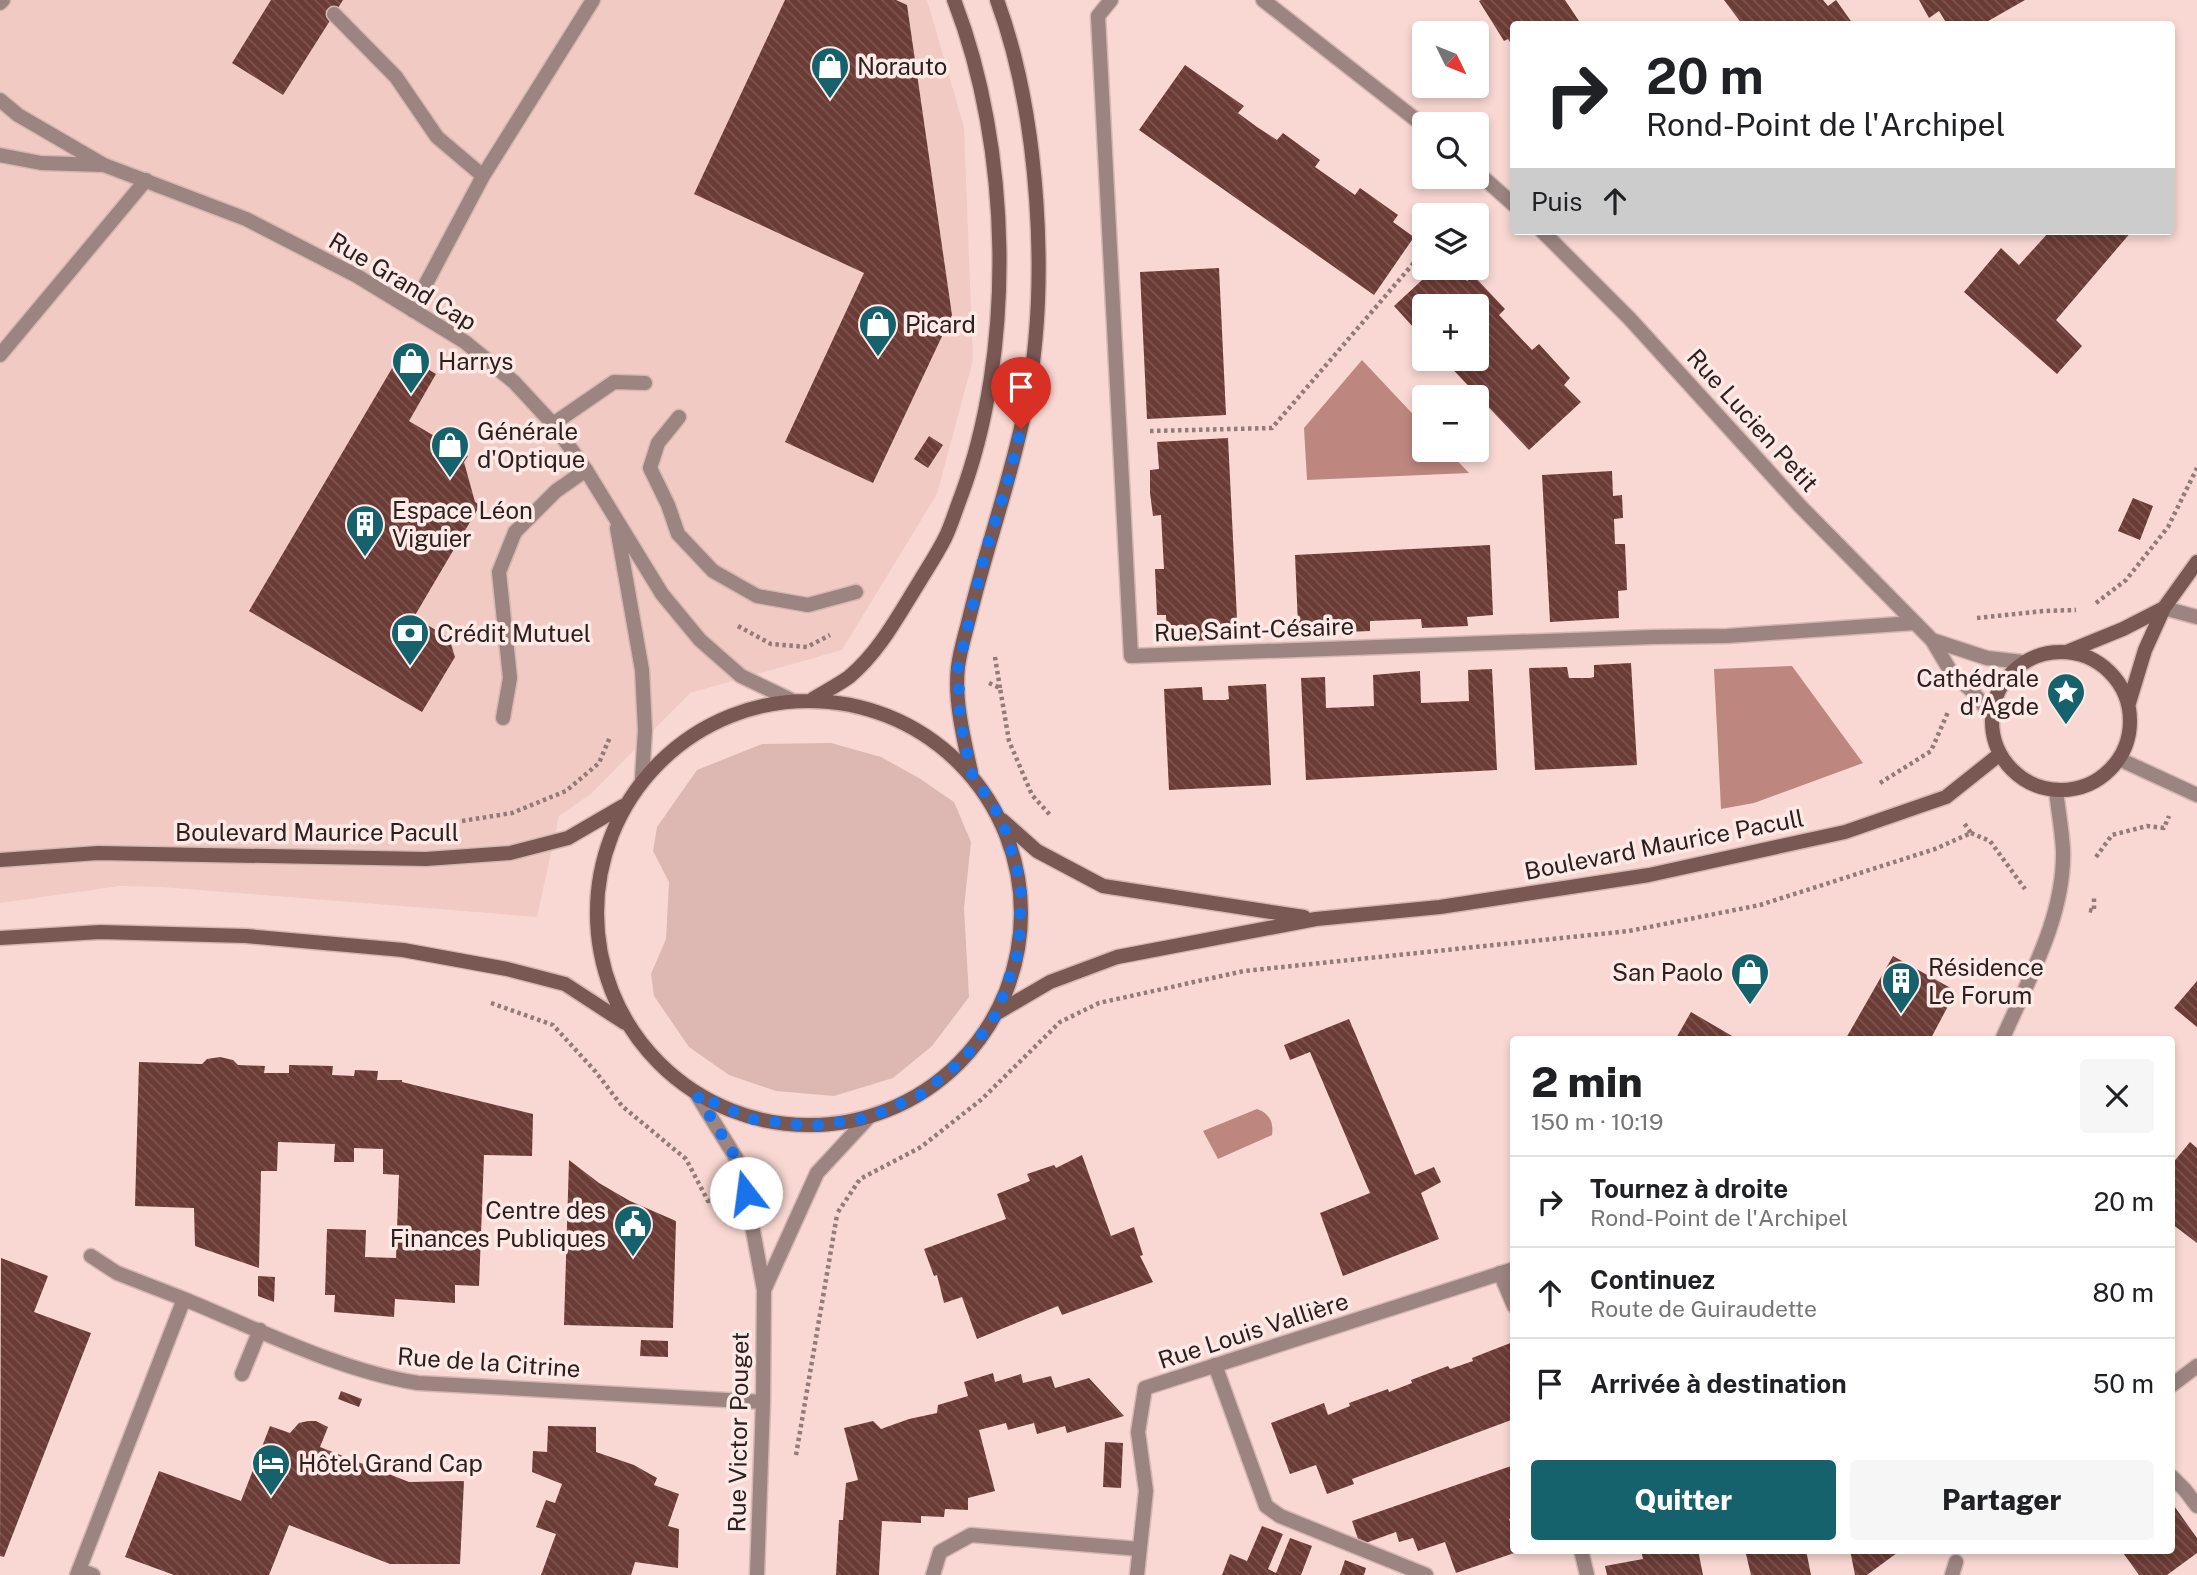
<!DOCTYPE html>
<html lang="fr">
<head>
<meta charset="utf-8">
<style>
	:root { --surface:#fff; --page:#f6f6f6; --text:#202124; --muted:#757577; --line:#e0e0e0; --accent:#15626d }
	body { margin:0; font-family:"Public Sans",sans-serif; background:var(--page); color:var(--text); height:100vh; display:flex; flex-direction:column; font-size:26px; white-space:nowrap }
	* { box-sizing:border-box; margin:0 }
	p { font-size:23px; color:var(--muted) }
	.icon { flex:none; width:38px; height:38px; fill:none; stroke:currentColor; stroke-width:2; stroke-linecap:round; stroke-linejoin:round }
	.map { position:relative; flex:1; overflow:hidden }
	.drawer { position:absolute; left:1510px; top:1036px; width:665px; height:518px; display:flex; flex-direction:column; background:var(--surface); border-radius:7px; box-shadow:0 4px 10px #0003 }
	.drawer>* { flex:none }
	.banner { position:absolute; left:1510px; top:21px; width:665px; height:214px; border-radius:7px; box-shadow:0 4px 10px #0003; background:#fff; color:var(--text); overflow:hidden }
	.needle { width:46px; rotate:133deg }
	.fabs { position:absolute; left:1412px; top:21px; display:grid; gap:14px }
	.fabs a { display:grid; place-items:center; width:77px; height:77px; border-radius:7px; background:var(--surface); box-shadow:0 4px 10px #0003; font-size:35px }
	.pin { position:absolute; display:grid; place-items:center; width:60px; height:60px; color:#fff; margin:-72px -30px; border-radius:50% 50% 50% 0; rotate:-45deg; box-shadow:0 0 7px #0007 }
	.pin .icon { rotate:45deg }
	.me { position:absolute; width:77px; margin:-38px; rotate:345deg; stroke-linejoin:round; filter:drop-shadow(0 0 5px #0008) }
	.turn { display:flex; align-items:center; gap:24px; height:147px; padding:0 21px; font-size:32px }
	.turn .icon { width:91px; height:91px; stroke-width:2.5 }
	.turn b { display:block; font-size:49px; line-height:60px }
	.then { display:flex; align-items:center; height:66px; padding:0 21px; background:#0003; gap:14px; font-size:26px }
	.round { display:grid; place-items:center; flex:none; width:74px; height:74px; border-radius:7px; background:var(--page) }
	.summary { display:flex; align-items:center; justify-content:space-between; height:119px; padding:0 21px }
	h1 { font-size:42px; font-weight:800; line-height:52px }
	.action { display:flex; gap:14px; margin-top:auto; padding:14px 21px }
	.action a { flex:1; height:80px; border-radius:7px; background:var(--accent); color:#fff; font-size:28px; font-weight:800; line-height:80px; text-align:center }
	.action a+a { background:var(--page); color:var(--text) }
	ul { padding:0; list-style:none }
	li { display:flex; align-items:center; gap:21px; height:91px; padding:0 21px; border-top:2px solid var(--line) }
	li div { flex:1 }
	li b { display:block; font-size:26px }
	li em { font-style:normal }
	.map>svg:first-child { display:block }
</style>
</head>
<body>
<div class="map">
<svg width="2197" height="1575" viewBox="0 0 2197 1575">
	<defs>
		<pattern id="building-back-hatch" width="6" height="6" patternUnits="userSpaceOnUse" patternTransform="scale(1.75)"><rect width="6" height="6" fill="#6b3b35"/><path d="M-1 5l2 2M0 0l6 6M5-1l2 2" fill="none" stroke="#7c5550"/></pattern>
	</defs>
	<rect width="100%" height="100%" fill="#f9d8d3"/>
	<path fill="#f2cac4" d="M0,0H927L964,127L973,360L937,494L842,650L690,693L591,794L559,816L537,917L162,887L120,886L0,903Z"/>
	<path fill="#ddb8b2" d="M831,743L881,757L919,778L954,802L971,842L964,908L969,997L932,1046L893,1078L834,1096L776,1091L729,1075L689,1047L654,996L651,974L666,939L669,882L653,851L657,827L697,770L762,744Z"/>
	<path fill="#bd877f" d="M1362,360L1424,426V450H1447L1469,473L1307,480L1304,428Z
		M1792,666L1863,763L1754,803L1721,809L1714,669Z
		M1257,1109C1269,1113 1274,1122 1272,1135L1218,1159L1203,1131Z"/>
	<path fill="url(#building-back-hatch)" d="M271,0H343L283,95L232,63Z
		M785,0H896L907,5L952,315L873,483L785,442L864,273L694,194Z
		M1481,0H1565L1581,24H1514V48L1508,39L1504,41L1479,1Z
		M1724,0H1823L1828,6L1836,0L1853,24H1742Z
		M1919,0H2025L1983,24H1947L1939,11L1929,18Z
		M1185,65L1244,106L1238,113L1257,127L1277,140L1283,133L1320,160L1315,167L1355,195L1360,188L1398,215L1393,222L1414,237L1374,295L1139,130Z
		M2050,231H2132L2056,320L2082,346L2057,374L1964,292L2001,248L2019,265Z
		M1219,268L1226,415L1147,419L1140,272Z
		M1435,268H1455L1467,281L1473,275L1505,309L1499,315L1532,350L1539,344L1570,378L1564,385L1581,402L1529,450L1443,359H1477V306H1424V339L1394,306Z
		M401,353L436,374L409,421L468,456L464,462L475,502L480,505L414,617L449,638L455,657L422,712L249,611Z
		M929,436L943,445L928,468L914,459Z
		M1228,438L1238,639L1167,642L1166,615H1157L1155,569H1164L1161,515L1153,516L1150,493V470L1159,469L1157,442Z
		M1612,471L1613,496L1622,495L1623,518L1614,519L1615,544H1625L1627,590L1618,591L1619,618L1550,622L1542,475Z
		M2133,498L2153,506L2140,540L2118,531Z
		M1490,545L1493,615L1467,617L1468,626L1422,628L1421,619L1370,621V631L1323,633V624L1298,625L1295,555Z
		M1631,663L1637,765L1535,770L1529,668L1567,667L1569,678H1590L1594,677V665Z
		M1492,669L1497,770L1306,780L1301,678L1325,677L1326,708L1374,706L1373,675L1420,671L1421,703L1469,701L1468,670Z
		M1266,684L1271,785L1169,790L1164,689L1202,687L1203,700H1225L1229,699L1228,686Z
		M1893,956L1956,991L1930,1040H1845Z
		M2197,981V1027L2174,1008Z
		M1691,1012L1739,1040H1675Z
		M1349,1019L1415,1175L1434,1167L1441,1182L1421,1193L1439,1239L1343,1276L1320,1213L1370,1193L1310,1052L1290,1060L1284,1045Z
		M220,1057L233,1060L238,1065L265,1066L264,1073H289V1065L333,1066L332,1075L354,1076L355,1070L378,1071L377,1080H402V1082L533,1114L532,1156L484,1155L479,1286L455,1285V1303L395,1299L394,1317L334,1312L335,1295H325L327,1229L366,1230L365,1257L396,1258L399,1175L383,1174V1149L354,1148V1162H334L335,1144L278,1142L277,1171H261L259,1268L195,1246L194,1208L135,1206L139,1062L202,1064L207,1059Z
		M2190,1142L2197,1148V1243L2172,1224V1164Z
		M1082,1155L1111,1236L1134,1227L1143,1255L1140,1256L1153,1282L1062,1315L1058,1306L977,1339L962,1297L944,1303L937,1275L934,1276L924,1249L1006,1219L997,1194L1030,1181L1027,1174L1054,1165L1056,1168Z
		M569,1160L599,1183L630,1201L676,1221L673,1328L564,1325Z
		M1,1258L48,1276L34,1312L91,1333L4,1557L0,1556Z
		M258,1276L275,1277L274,1302L258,1296Z
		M641,1340L668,1341V1357L640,1356Z
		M1513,1342L1514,1419L1352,1479L1354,1484L1327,1494L1316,1465L1290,1474L1271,1423L1324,1403L1328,1415L1350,1406L1349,1403L1388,1389L1389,1392L1412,1383L1411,1380L1448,1366L1450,1369L1473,1361L1472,1358Z
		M993,1373L995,1382L1021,1374L1023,1383L1051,1376L1055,1388L1089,1378L1124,1416L1067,1433L1065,1426L1037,1434L1034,1423L1008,1430L1006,1423L979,1430L995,1491L968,1498V1510L945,1509L944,1517L921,1516V1523L882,1521L879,1575H836L839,1520H843L846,1483L858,1480L844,1428L873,1421L881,1429L909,1419L937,1413L938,1405L968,1396L964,1382Z
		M341,1391L362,1399L359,1407L338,1399Z
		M308,1421H316L328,1427L320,1447L409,1482L464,1481L460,1564H390L289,1525L269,1575H174L125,1557L159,1471L241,1501L270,1426L290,1433L299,1423Z
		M548,1426L596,1427V1452L634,1465L657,1478L654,1485L679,1494L668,1526L679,1529L678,1568L635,1562L631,1575H541L556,1534L536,1527L546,1500L555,1503L562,1484L532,1472L533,1451L547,1452Z
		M1105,1442L1123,1443L1121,1488L1103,1487Z
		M1514,1465V1517L1509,1519L1514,1532V1550L1520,1551L1456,1573L1445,1542L1418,1551L1413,1538L1399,1542L1396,1532L1360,1545L1352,1521Z
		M2172,1503L2197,1538V1553L2167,1575H2139L2121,1550H2172Z
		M1262,1526L1283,1534L1268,1569L1276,1573L1290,1538L1312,1546L1301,1575H1222L1230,1554L1247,1561Z
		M1641,1550H1698L1703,1575H1607L1605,1566L1643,1559Z
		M1745,1550H1806L1811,1575H1751Z
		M1850,1550H1901L1867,1575H1855Z
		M1345,1560L1366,1568L1364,1575H1340Z"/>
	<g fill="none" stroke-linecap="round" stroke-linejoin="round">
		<defs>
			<path id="lane" d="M0,3L3,0
				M334,14L396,77L437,137L483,176
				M412,310L483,176L593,0
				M0,355L146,180
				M679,417L658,443L650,468L668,505L678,534L713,571L757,596L808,605L856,592
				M553,424L614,382L645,383
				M503,718L510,678L499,572L515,532L556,491L586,470
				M1500,1273L1514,1306
				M1215,1365L1266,1506L1280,1516L1426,1575
				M242,1374L260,1330
				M1581,1550L1587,1575
				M79,1570L93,1575
				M933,1575L940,1552L971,1535L1139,1549
				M1952,1575L1956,1562"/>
			<path id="street" d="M1111,0L1098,16L1131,656L1653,637L1727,636L1914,623
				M1263,0L1424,126
				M0,100L18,115L104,165L246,219L357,276L465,342L514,382L553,424L586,470L662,594L700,640L741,676L791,700
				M0,155L41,163L103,165
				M1477,172L1514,205
				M1542,231L1630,319L1800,506L1932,640L1951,672L1971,690L1992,715
				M617,528L642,670L645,730L642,779
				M2164,608L2197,617
				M1932,640L1987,658L2023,662
				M2119,759L2197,795
				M2002,1040C2028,980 2065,916 2063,850C2062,830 2058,810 2056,790
				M697,1095L741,1166L764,1290L763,1402L757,1575
				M91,1256L117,1273L184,1299
				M764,1290L817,1173L868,1118
				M2172,1385L2197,1366
				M2172,1477L2185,1490L2197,1506
				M77,1575L184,1299C257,1329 340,1371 418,1383L763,1402
				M1137,1575L1146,1491L1138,1432L1145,1388L1514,1269"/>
			<path id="secondary" d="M2069,651L2123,629L2164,608
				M1992 721a69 69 0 1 1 138 0a69 69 0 1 1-138 0Z
				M813,699C824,692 838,685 849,677C879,652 898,616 918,584C927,569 937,554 945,538C951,526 955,512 960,499C1016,351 1011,147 954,0
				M597 913a212 212 0 1 1 424 0a212 212 0 1 1-424 0Z
				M2129,703L2145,650L2164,608L2197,562
				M971,772C964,740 954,700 958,667C960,650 966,632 970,615C987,545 1012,476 1026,405C1050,285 1039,114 997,0
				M1002,820L1037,851L1103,886L1304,917
				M0,860L98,853L426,859L510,853L568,838L623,806
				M0,938L100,932L246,936L403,950L507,969L565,984L625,1023
				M997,1013L1050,982L1117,957L1316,919L1440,907L1649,875L1845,832L1946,797L2000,754"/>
		</defs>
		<use href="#lane" stroke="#d4b7b2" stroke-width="17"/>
		<use href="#street" stroke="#d4b7b2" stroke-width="17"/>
		<use href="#secondary" stroke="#d4b7b2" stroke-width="17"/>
		<path stroke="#927b78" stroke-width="4.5" stroke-dasharray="3.5 3.5" stroke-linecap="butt" d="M1456,215L1465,205
			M1150,431L1272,428L1424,251
			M2096,603L2126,580L2168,527L2197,468
			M1977,618L2044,611L2076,610
			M738,626L771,644L807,647L830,635
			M995,657L1000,688
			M989,683L1000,688L1009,741L1032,795L1051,816
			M1880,783L1931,751L1948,712
			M462,821L512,813L566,791L599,763L610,737
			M1971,833L1990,841L2025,889
			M2096,857L2112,835L2147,826L2164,828L2169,816
			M2089,910L2094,911V897
			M491,1003L553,1025L595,1071L622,1106L686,1159L708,1201L715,1199
			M838,1212L860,1179L921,1147L982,1099L1060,1022L1099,1003L1244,971L1629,931L1760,905L1935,849L1971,833L1964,823
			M796,1455L837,1215"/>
		<use href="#lane" stroke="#9c8480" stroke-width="14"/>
		<use href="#street" stroke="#9c8480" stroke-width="14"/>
		<use href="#secondary" stroke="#795752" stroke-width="14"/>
	</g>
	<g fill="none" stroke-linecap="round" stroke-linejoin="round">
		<path stroke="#1a73e8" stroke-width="12" stroke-dasharray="0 21.6" d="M746,1193L741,1166L697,1095L751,1119L810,1126L868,1118L920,1095L964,1059L997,1013L1019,950L1021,883L1002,820L971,772L960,720L958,668L985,553L1008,480L1021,429"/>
	</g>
	<defs>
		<symbol id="shop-pin" viewBox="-11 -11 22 30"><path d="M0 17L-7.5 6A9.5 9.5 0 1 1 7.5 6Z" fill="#15626d" stroke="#fde9e6"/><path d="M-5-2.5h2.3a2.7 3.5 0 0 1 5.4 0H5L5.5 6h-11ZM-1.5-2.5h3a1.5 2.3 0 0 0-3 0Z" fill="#fff"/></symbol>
		<symbol id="building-pin" viewBox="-11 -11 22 30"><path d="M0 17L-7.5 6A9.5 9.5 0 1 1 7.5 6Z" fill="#15626d" stroke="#fde9e6"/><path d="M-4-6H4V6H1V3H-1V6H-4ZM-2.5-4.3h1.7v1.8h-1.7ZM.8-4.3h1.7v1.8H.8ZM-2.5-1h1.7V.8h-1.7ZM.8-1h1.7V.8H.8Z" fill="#fff"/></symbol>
		<symbol id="bank-pin" viewBox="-11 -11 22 30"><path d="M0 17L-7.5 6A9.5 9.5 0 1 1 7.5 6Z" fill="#15626d" stroke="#fde9e6"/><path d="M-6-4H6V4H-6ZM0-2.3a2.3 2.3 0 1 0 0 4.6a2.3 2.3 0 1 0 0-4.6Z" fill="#fff"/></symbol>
		<symbol id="sight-pin" viewBox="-11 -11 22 30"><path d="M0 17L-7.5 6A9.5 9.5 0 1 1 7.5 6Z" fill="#15626d" stroke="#fde9e6"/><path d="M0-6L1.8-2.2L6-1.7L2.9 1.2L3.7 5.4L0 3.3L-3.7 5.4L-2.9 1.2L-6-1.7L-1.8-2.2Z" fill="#fff"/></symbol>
		<symbol id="civic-pin" viewBox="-11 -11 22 30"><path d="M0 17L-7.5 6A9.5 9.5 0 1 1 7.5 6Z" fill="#15626d" stroke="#fde9e6"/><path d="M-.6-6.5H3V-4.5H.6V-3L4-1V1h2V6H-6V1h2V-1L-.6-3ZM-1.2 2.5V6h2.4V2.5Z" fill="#fff"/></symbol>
		<symbol id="hotel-pin" viewBox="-11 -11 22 30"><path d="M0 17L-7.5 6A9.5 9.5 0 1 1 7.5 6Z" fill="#15626d" stroke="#fde9e6"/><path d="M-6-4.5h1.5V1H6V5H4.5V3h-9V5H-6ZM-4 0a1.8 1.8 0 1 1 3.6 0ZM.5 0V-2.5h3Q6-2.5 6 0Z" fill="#fff"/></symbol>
	</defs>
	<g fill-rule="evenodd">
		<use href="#shop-pin" x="808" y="44" width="44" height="60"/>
		<use href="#shop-pin" x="856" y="302" width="44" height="60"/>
		<use href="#shop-pin" x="389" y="339" width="44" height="60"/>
		<use href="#shop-pin" x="428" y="423" width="44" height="60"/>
		<use href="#building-pin" x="343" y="502" width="44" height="60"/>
		<use href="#bank-pin" x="388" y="611" width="44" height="60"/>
		<use href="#sight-pin" x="2044" y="670" width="44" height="60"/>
		<use href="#shop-pin" x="1728" y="950" width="44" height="60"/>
		<use href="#building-pin" x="1879" y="959" width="44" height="60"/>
		<use href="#civic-pin" x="611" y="1202" width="44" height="60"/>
		<use href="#hotel-pin" x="249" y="1441" width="44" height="60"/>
	</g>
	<g text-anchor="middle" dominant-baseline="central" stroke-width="7" stroke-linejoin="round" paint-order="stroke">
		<g font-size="24" fill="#2c201e" stroke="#fde9e6" text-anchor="start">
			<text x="857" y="66">Norauto</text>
			<text x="905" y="324">Picard</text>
			<text x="438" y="361">Harrys</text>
			<text x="477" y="431">Générale<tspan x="477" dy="28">d'Optique</tspan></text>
			<text x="392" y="510">Espace Léon<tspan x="392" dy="28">Viguier</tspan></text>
			<text x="437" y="633">Crédit Mutuel</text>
			<text x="2039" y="678" text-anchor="end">Cathédrale<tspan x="2039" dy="28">d'Agde</tspan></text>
			<text x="1928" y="967">Résidence<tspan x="1928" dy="28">Le Forum</tspan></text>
			<text x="1723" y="972" text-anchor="end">San Paolo</text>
			<text x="606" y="1210" text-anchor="end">Centre des<tspan x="606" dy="28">Finances Publiques</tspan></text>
			<text x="298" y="1463">Hôtel Grand Cap</text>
		</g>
		<g font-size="24" fill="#2c201e" stroke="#fde9e6">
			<text transform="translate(403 281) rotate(31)">Rue Grand Cap</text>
			<text transform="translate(1753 420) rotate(48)">Rue Lucien Petit</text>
			<text transform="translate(1254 629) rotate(-2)">Rue Saint-Césaire</text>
			<text x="317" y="832">Boulevard Maurice Pacull</text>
			<text transform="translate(1664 844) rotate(-11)">Boulevard Maurice Pacull</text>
			<text transform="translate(1253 1330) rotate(-18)">Rue Louis Vallière</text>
			<text transform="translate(489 1362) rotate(4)">Rue de la Citrine</text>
			<text transform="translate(738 1432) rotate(-89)">Rue Victor Pouget</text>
		</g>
	</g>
</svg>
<div class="fabs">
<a><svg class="needle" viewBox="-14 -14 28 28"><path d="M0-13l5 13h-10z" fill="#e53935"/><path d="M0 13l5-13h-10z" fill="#757577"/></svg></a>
<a><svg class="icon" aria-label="search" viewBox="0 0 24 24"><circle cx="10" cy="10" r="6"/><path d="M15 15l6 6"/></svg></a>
<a><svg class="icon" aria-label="layers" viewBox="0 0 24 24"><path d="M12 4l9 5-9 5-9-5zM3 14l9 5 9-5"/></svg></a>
<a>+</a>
<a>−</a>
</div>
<div class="pin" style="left:1021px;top:429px;background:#d93025"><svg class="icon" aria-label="arrive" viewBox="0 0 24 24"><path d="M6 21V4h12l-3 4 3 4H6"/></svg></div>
<svg class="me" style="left:746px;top:1193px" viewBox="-20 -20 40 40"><circle r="19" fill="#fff"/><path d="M0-13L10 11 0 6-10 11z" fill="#1a73e8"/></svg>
<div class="banner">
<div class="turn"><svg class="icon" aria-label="right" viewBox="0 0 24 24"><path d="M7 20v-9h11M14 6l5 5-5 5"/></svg><div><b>20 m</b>Rond-Point de l'Archipel</div></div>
<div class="then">Puis<svg class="icon" aria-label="ahead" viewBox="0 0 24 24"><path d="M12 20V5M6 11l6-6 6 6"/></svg></div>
</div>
<section class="drawer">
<div class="summary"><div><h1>2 min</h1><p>150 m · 10:19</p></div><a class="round"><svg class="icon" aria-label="close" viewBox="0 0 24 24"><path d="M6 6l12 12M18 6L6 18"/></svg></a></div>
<ul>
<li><svg class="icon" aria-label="right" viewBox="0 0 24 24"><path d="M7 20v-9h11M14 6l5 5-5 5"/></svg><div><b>Tournez à droite</b><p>Rond-Point de l'Archipel</p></div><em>20 m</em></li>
<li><svg class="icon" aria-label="ahead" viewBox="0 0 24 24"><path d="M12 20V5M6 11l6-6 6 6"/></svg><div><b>Continuez</b><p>Route de Guiraudette</p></div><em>80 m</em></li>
<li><svg class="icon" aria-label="arrive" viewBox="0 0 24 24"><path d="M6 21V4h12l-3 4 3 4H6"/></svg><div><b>Arrivée à destination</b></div><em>50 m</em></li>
</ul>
<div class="action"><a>Quitter</a><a>Partager</a></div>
</section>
</div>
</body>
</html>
